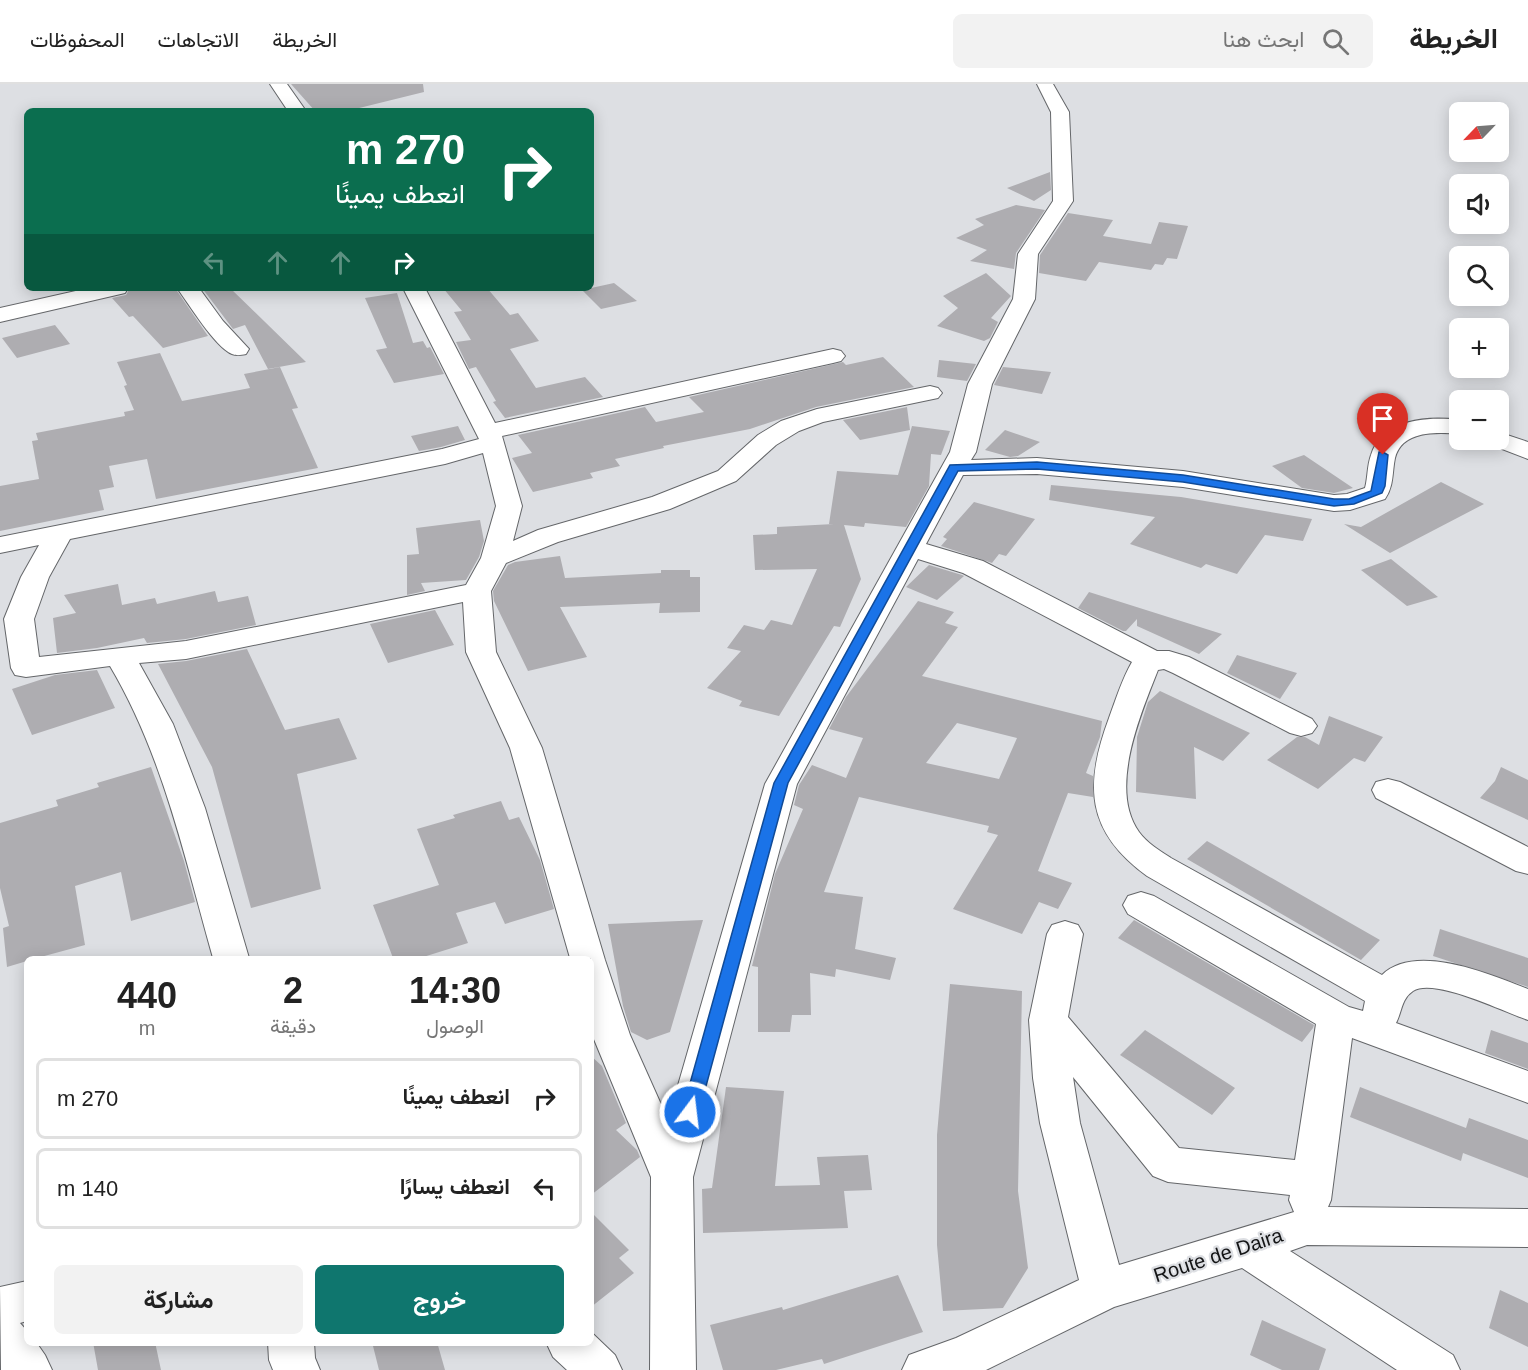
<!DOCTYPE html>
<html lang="ar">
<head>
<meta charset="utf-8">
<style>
	:root { --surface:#fff; --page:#f2f2f2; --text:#222; --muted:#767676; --line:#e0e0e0; --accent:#0f766e }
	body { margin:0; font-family:Helvetica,Vazirmatn,sans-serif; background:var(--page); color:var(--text); direction:rtl; height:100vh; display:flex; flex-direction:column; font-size:22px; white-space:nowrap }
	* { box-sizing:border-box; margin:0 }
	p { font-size:20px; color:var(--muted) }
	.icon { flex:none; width:33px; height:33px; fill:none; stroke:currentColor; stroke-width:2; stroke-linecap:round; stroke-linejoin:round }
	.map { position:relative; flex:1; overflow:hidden; direction:ltr }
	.panel { position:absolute; left:24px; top:872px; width:570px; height:390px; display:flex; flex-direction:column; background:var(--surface); border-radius:9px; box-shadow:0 3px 15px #0003; direction:rtl }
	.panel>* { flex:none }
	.banner { position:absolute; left:24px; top:24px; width:570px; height:183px; border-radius:9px; box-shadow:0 3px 15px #0003; direction:rtl; background:#0b6e4f; color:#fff; overflow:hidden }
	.needle { width:39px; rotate:245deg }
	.tools { position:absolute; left:1449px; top:18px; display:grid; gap:12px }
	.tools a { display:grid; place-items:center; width:60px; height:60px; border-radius:9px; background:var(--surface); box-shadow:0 3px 15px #0003; font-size:30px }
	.pin { position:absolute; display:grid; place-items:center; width:51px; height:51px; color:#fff; margin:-62px -26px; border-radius:50% 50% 50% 0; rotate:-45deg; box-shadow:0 0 6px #0007 }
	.pin .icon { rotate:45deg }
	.me { position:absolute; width:66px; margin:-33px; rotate:15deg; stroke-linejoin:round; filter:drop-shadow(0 0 4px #0008) }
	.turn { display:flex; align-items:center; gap:21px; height:126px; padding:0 30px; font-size:27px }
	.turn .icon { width:78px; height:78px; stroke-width:2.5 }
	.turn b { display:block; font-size:42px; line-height:51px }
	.lanes { display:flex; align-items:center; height:57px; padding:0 30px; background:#0003; justify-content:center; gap:30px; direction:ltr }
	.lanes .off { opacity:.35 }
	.eta { display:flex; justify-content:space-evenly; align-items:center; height:102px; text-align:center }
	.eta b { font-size:36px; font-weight:700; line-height:42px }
	.action { display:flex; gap:12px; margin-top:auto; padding:12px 30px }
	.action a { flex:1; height:69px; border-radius:9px; background:var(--accent); color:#fff; font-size:24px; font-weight:700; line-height:69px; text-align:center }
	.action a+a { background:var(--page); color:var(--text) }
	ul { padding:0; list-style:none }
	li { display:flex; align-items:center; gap:18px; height:81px; margin:0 12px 9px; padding:0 18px; border:3px solid var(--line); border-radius:9px }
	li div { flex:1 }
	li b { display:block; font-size:22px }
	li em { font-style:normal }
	header { display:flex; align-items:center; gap:36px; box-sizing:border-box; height:84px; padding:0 30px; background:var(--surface); border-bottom:2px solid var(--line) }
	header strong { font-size:28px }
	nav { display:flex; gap:33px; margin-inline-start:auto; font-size:21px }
	.search { width:420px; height:54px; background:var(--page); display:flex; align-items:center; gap:15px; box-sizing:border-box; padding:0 21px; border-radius:9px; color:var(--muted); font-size:22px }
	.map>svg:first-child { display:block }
</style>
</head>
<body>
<header>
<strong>الخريطة</strong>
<div class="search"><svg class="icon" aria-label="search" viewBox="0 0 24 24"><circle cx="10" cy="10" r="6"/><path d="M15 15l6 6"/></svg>ابحث هنا</div>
<nav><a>الخريطة</a><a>الاتجاهات</a><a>المحفوظات</a></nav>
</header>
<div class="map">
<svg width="1528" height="1286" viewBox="0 0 1528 1286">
	<rect width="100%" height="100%" fill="#dddfe3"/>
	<path fill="#aeadb1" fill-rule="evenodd" d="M291,0H423L424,8L347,27H315Z
		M1050,88L1051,106L1034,117L1007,104Z
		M1016,121L1045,126L1016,169L1014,185L970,177L987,166L956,154L984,141L975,135Z
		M1068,129L1113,136L1103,152L1151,160L1159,138L1188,142L1177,175L1167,174L1163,181L1155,180L1151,186L1099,178L1086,197L1039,189L1040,171Z
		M986,189L1011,212L991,234L998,238L990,254L984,257L937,242L958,224L943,212Z
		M614,199L637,217L601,225L582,206Z
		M130,204H175L208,252L163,264L133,232L129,233L112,214L126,211Z
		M202,204H230L306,278L268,285L245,241L233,245Z
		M443,204H487L510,231L518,229L539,257L510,265L536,304L585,293L603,313L505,334L493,318L496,317L476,283L469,285L456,258L471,256L454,228L462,227Z
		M397,209L413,259L423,257L427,264L430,263L444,290L394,299L376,266L387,264L365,214Z
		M55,241L70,260L17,274L2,254Z
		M160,269L182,317L250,304L244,290L280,283L298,324L292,325L318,384L156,415L147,375L109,382L114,403L99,406L104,426L0,447V402L39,395L32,357L38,356L36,349L125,332L124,328L134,326L124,302L127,301L117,278Z
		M883,273L914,303L816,323L750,345L663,362L664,364L615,375L620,382L590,389L593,394L533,408L512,374L532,369L518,351L645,323L656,338L704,328L689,313L843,278L846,281Z
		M939,276L976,280L967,297L937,293Z
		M1003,283L1051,288L1042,310L994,301Z
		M907,323L910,346L860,356L843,336Z
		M458,342L465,356L441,363L419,367L411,352Z
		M912,342L950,347L941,371L931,370L929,402L906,443L865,439L864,443L844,441L861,495L840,543L834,542L779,632L739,622L742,617L707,604L741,567L727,564L744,541L764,546L771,536L792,541L817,485L755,486L753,451L777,450V443L834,440H829L837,387L898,391Z
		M1005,346L1040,358L1018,372L1010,373L985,366Z
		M1304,371L1353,404L1334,409L1302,404L1272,382Z
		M1441,398L1484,420L1390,469L1344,440L1361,443Z
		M1051,401L1181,413L1312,435L1303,457L1265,451L1237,490L1206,480L1201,484L1130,460L1155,433L1049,416Z
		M974,418L1035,435L1006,472L999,470L992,479L941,462L947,455L943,453Z
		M480,436L484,457L479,473L466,496L421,499L425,507L407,511V471L419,470L416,444Z
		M560,472L565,494L661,489V486H690V493H700V528L659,529L660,519L560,523L587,573L528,587L494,517L493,507L508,481L515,478Z
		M1391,475L1438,513L1407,522L1361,486Z
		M929,481L962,491L964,492L937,516L906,503Z
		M118,500L122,521L155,514L157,520L215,507L218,518L248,512L256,541L186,555L147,559L144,554L97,564L57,569L53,534L76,529L64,511Z
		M1089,508L1222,550L1199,570L1137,542V535L1126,547H1123L1078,524Z
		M918,517L954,528L945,539L958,543L922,592L1102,637L1100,653L1086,689L1093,692V713L1068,709L1038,787L1072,799L1058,825L1039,818L1022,850L953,825L998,751L987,748L989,742L859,713L824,808L863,813L855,865L896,874L890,896L836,885L835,893L810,889L811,931H792L790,948H758V883L752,882L775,790L803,725L794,721L799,701L812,681L846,694L863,654L829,645L846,613ZM957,639L1017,654L999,695L926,679Z
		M435,526L454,561L388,579L370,540Z
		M247,565L285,646L339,634L357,675L297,690L321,805L251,824L212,683L158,580L186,577Z
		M1237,571L1297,589L1280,615L1227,589Z
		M97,586L115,624L32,651L12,605L55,591Z
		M1160,607L1250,649L1223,677L1194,663L1196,715L1136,708L1137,653L1148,618Z
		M1329,632L1383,653L1365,678L1354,674L1318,705L1267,676L1297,653H1305L1319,661Z
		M151,683L184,777L195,818L131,837L121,788L75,802L85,861L37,874H27V877L7,883L3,844L9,842L0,804V739L58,722L56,716L99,703L97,699Z
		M1501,683L1528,696V736L1480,714L1495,697Z
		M501,717L509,736L519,733L540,776L554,825L505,840L495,818L456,829L468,859L420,874H393L373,821L439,801L417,745L455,734L453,731Z
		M1207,757L1380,856L1361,876L1187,775Z
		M703,836L670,948L647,956L631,948L623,922L608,840Z
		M1134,836L1314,941L1313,944L1302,958L1118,854Z
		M1440,845L1528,874V903L1433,872Z
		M950,900L1022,907L1018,1107L1028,1184L1003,1224L943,1227L937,1161V1051Z
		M1145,946L1235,1004L1212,1031L1120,971Z
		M1491,946L1528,959V985L1485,969Z
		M591,972L602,982L626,1039L616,1046L637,1066L640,1073L591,1111Z
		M726,1003L784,1007L775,1102L820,1101L817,1073L868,1071L872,1106L844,1107L848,1144L703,1149L702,1105L712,1104Z
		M1360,1003L1466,1044L1469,1034L1528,1056V1094L1463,1069L1461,1077L1350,1033Z
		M591,1128L629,1166L619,1174L634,1189L591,1223Z
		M898,1191L923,1248L824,1280L822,1275L776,1286H723L710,1241L782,1223L783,1226Z
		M1500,1206L1528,1219V1263L1489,1244Z
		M1262,1236L1326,1265L1319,1286H1282L1250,1271Z
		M93,1258H155L161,1286H98Z
		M372,1258H437L445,1286H379Z"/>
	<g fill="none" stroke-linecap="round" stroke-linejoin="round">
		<defs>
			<path id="minor" d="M270,0H287L306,27H288Z
				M1037,0H1053L1069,28L1073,117L1038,170L1035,215L992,300L976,368L971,376L1037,374L1183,387L1334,411L1347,410L1365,404C1368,393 1367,382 1371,371C1382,335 1427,332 1460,336V350C1437,348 1402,346 1395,374C1392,388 1394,402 1385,415L1350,426L1334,427L1183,403L1037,390L963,391L926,460L983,477L1157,567H1169L1189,573L1312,635L1317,642L1312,649L1301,652L1290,649L1173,589L1164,585L1158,586C1141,629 1108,705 1139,748C1147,759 1160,767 1171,774L1382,891C1416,858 1491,891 1528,905V936C1504,928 1434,893 1413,907C1401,915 1402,928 1396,939L1528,987V1019L1352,954L1331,1116L1328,1123L1528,1125V1163L1307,1161L1290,1167L1453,1271L1460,1286H1397L1242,1184L1114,1223L986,1286H902L909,1271L956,1254L1079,1196L1040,1039L1033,994L1029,936L1047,850L1052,841L1065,837L1078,841L1083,850L1068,933L1179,1064L1295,1076L1316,940L1128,830L1123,821L1128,812L1141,808L1154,812L1349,923L1363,927L1365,917L1147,792C1086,748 1084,701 1109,634C1116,615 1122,595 1132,578L963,489L918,475L797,700L693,1093L696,1286H650L651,1093L591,948V874H570L510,664L466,568L463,518L186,575L139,579L173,640L205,724L249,874H213C185,775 163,671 110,582L26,593L15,591L11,584L4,535L21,493L39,461L0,469V453L442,365L479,355L403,204H425L495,339L833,265L841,267L845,272L841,277L833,279L502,352L522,422L513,457L538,446L652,413L718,387L758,351L781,337L817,325L930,302L938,304L942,309L938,314L823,338L799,347L776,361L736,397L670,425L558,458L506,479L491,507L496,568L542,664L605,876L630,951L668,1036L765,700L950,368L968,300L1013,215L1018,170L1053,117L1051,28ZM483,369L496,422L481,474L466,501L186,557L39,573L34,535L49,493L70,455L445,380ZM1073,993L1153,1092L1168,1098L1290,1111L1289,1116L1294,1128L1119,1181L1080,1039Z
				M89,204H128L125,209L0,238V224Z
				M177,204H199L223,237L249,265L246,270C241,271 237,272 232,270C215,263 189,220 177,204Z
				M1498,348L1528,358V375L1489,360L1486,356H1498Z
				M1388,695L1400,698L1528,763V790L1516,787L1376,714L1372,706L1376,698Z
				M27,1197V1237L20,1239L27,1247V1258H36L45,1271L52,1286H1L0,1203Z
				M591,1248L615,1271L622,1286H567L553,1273L546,1258H591Z
				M268,1258H314L315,1274L320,1286H273L269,1276Z"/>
		</defs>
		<use href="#minor" stroke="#646669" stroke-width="2"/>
		<use href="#minor" fill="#fff" fill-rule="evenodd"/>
	</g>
	<path fill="#1a73e8" stroke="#114b97" stroke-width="1.5" d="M1379,368H1383L1388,371L1385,402L1382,409L1354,420L1334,422L1183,398L1037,385L958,387L788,699L699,1028L696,1033L690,1035L684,1033L682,1028L774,699L950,381L1037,378L1183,391L1334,415H1349L1371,407Z"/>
	<g text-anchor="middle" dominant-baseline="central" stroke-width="4.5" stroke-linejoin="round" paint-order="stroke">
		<g font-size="20" fill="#141516" stroke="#dddfe3">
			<text transform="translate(1218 1171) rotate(-18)">Route de Daira</text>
		</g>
	</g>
</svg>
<div class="tools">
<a><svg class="needle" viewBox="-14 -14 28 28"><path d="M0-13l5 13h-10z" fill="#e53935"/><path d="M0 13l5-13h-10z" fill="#767676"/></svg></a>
<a><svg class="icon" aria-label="sound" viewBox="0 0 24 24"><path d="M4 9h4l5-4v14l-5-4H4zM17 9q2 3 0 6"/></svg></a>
<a><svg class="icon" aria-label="search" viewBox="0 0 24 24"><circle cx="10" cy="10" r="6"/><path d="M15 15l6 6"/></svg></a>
<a>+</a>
<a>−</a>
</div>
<div class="pin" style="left:1383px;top:371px;background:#d93025"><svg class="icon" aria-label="arrive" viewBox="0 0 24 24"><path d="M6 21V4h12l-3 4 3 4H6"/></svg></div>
<svg class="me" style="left:690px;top:1028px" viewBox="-20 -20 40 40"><circle r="17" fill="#1a73e8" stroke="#fff" stroke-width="3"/><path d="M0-11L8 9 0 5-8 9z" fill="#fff"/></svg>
<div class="banner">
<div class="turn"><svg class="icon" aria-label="right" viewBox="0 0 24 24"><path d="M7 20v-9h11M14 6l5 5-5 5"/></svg><div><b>270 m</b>انعطف يمينًا</div></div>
<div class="lanes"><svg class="icon off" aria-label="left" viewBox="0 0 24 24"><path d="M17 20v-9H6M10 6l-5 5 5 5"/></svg><svg class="icon off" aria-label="ahead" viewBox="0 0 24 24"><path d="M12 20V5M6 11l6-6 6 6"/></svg><svg class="icon off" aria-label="ahead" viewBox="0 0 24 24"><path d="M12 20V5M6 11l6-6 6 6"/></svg><svg class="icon" aria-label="right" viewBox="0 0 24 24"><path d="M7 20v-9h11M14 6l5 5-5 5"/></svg></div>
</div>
<section class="panel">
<div class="eta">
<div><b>14:30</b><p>الوصول</p></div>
<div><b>2</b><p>دقيقة</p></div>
<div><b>440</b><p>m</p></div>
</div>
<ul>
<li><svg class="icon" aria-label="right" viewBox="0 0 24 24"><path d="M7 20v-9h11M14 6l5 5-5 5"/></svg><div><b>انعطف يمينًا</b></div><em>270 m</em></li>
<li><svg class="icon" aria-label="left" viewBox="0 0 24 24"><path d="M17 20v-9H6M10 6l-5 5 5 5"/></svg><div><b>انعطف يسارًا</b></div><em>140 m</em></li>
</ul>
<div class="action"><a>خروج</a><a>مشاركة</a></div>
</section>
</div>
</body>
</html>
